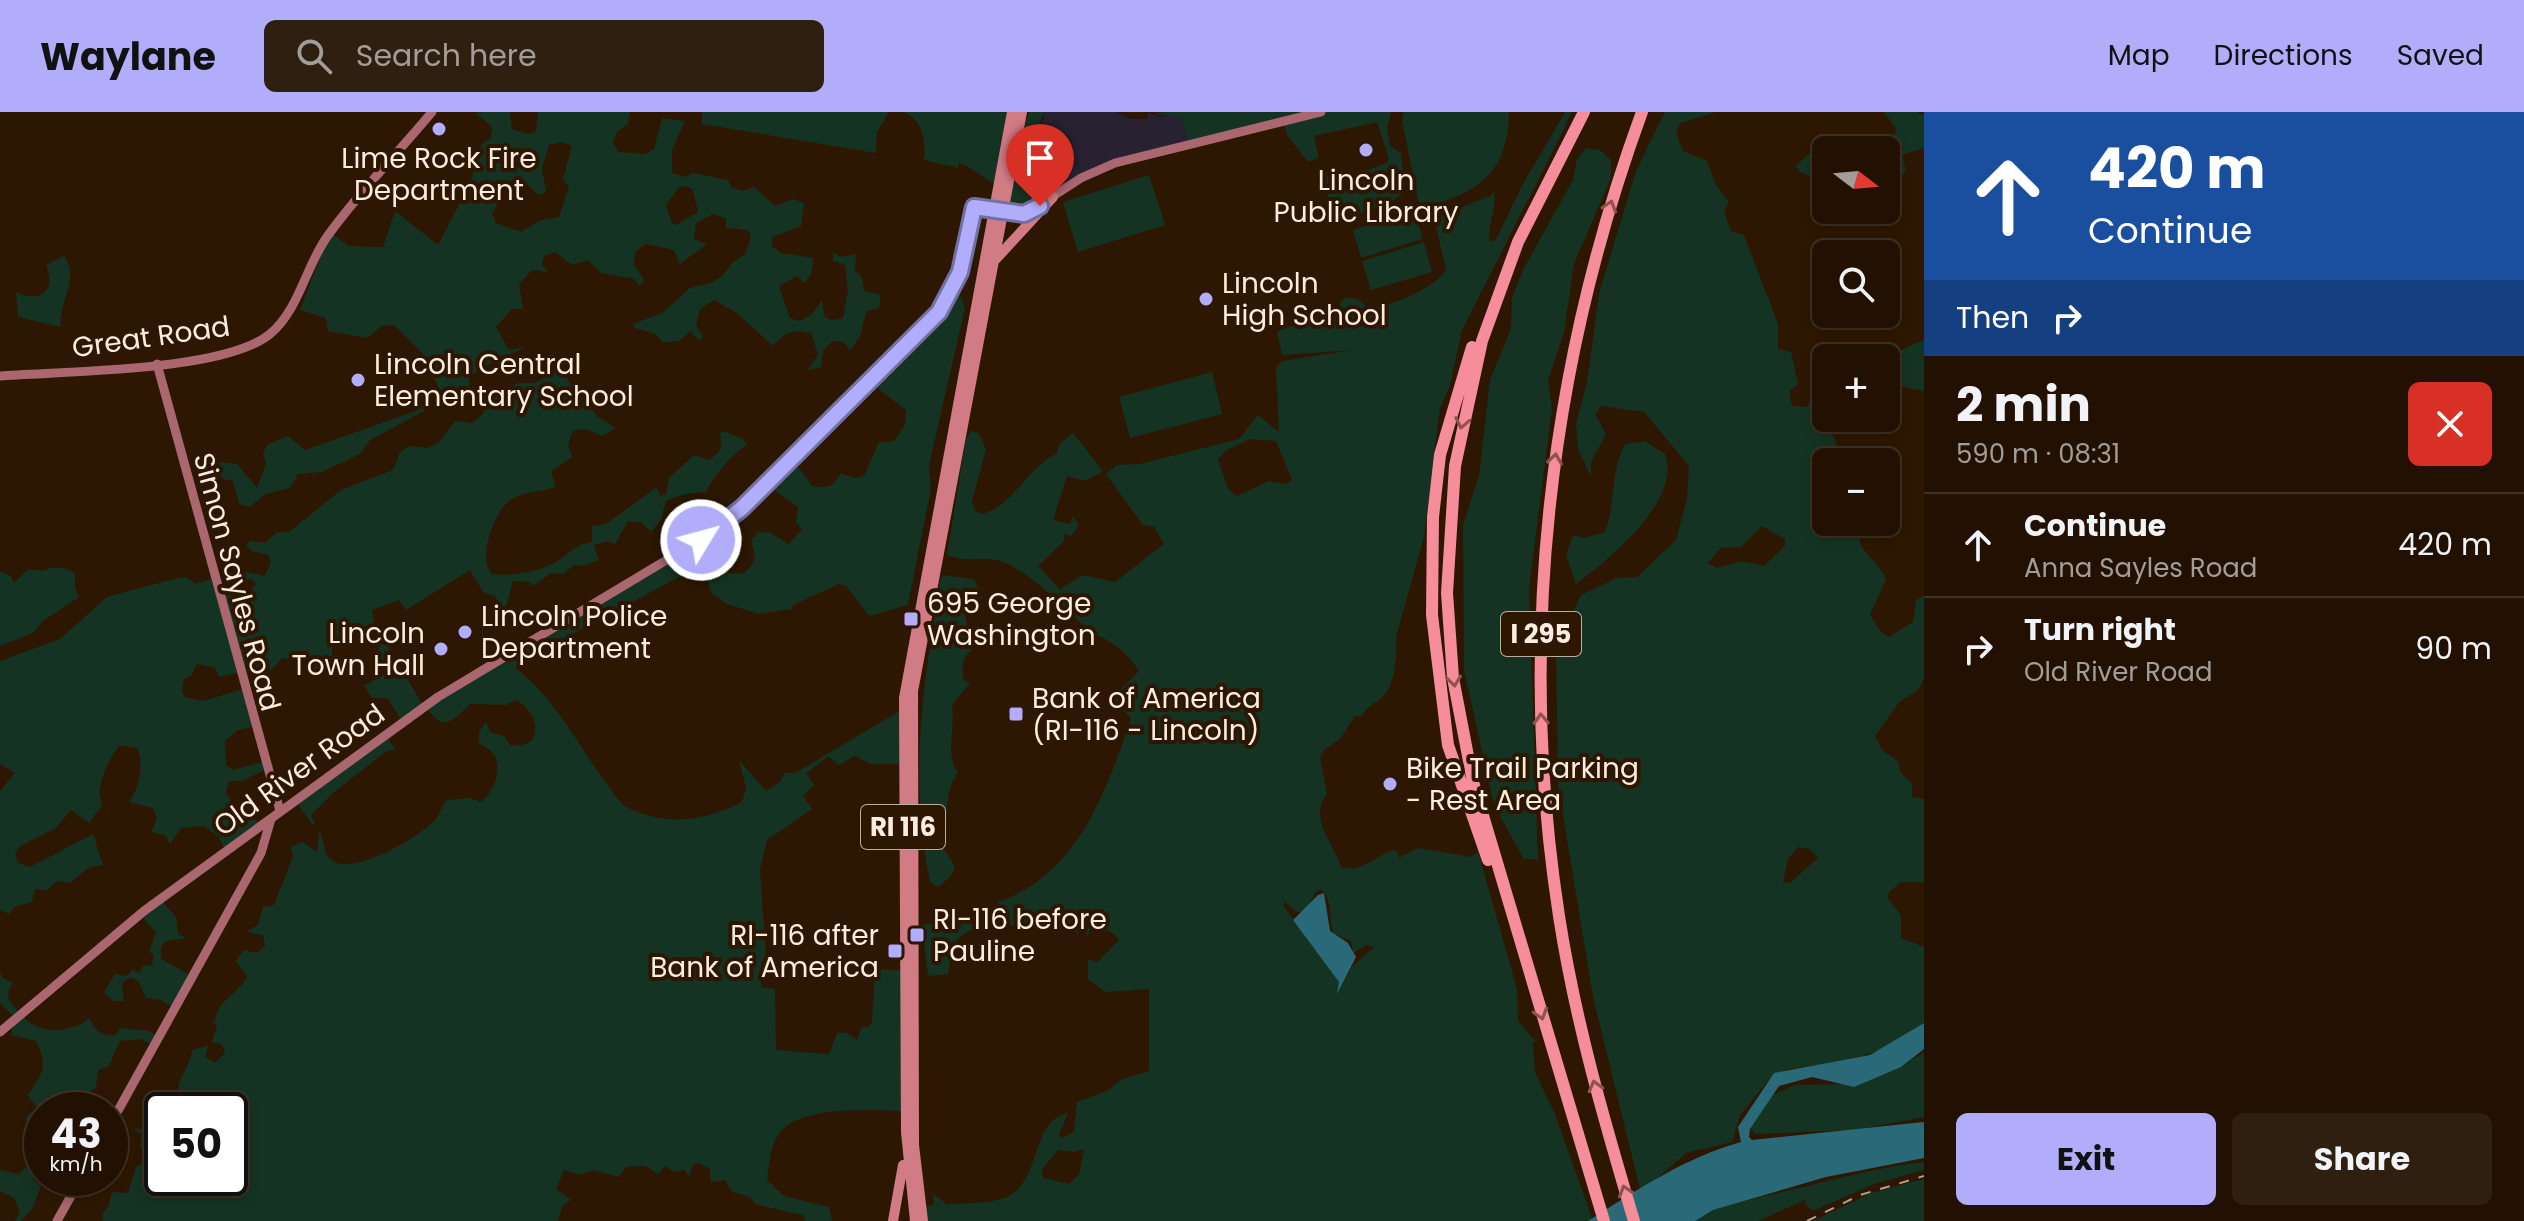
<!DOCTYPE html>
<html lang="en">
<head>
<meta charset="utf-8">
<style>
	:root { --surface:#221102; --page:#2e1f11; --text:#f1f3f6; --muted:#a29d99; --line:#3f3124; --accent:#b1adfa }
	body { margin:0; font-family:Poppins,sans-serif; background:var(--page); color:var(--text); height:100vh; display:flex; flex-direction:column; font-size:30px; white-space:nowrap }
	* { box-sizing:border-box; margin:0 }
	p { font-size:26px; color:var(--muted) }
	.icon { flex:none; width:44px; height:44px; fill:none; stroke:currentColor; stroke-width:2; stroke-linecap:round; stroke-linejoin:round }
	.map { position:relative; flex:1; overflow:hidden }
	.side { display:flex; flex-direction:column; background:var(--surface); width:600px }
	.side>* { flex:none }
	.guide { background:#1a4fa0; color:#fff; overflow:hidden }
	.needle { width:52px; rotate:106deg }
	.controls { position:absolute; left:1812px; top:24px; display:grid; gap:16px }
	.controls a { display:grid; place-items:center; width:88px; height:88px; border-radius:12px; background:var(--surface); box-shadow:0 4px 12px #0003,0 0 0 2px var(--line); font-size:40px }
	.speed { position:absolute; left:24px; top:980px; display:flex; gap:16px; font-size:40px; font-weight:700; text-align:center }
	.speed>* { display:grid; place-content:center; width:104px; height:104px; border-radius:50%; background:var(--surface); box-shadow:0 4px 12px #0003,0 0 0 2px var(--line); line-height:1 }
	.speed small { font-size:20px; font-weight:400 }
	.speed .limit { border:4px solid #111; border-radius:12px; background:#fff; color:#111 }
	.pin { position:absolute; display:grid; place-items:center; width:68px; height:68px; color:#fff; margin:-82px -34px; border-radius:50% 50% 50% 0; rotate:-45deg; box-shadow:0 0 8px #0007 }
	.pin .icon { rotate:45deg }
	.me { position:absolute; width:88px; margin:-44px; rotate:53deg; stroke-linejoin:round; filter:drop-shadow(0 0 6px #0008) }
	.turn { display:flex; align-items:center; gap:28px; height:168px; padding:0 32px; font-size:36px }
	.turn .icon { width:104px; height:104px; stroke-width:2.5 }
	.turn b { display:block; font-size:56px; line-height:68px }
	.then { display:flex; align-items:center; height:76px; padding:0 32px; background:#0003; gap:16px; font-size:30px }
	.round { display:grid; place-items:center; flex:none; width:84px; height:84px; border-radius:12px; background:var(--page) }
	.headline { display:flex; align-items:center; justify-content:space-between; height:136px; padding:0 32px }
	h1 { font-size:48px; font-weight:700; line-height:60px }
	.button { display:flex; gap:16px; margin-top:auto; padding:16px 32px }
	.button a { flex:1; height:92px; border-radius:12px; background:var(--accent); color:#111; font-size:32px; font-weight:700; line-height:92px; text-align:center }
	.button a+a { background:var(--page); color:var(--text) }
	ul { padding:0; list-style:none }
	li { display:flex; align-items:center; gap:24px; height:104px; padding:0 32px; border-top:2px solid var(--line) }
	li div { flex:1 }
	li b { display:block; font-size:30px }
	li em { font-style:normal }
	header { display:flex; align-items:center; gap:48px; box-sizing:border-box; height:112px; padding:0 40px; background:var(--accent); color:#111 }
	header strong { font-size:38px }
	nav { display:flex; gap:44px; margin-inline-start:auto; font-size:28px }
	.search { width:560px; height:72px; background:var(--page); display:flex; align-items:center; gap:20px; box-sizing:border-box; padding:0 28px; border-radius:12px; color:var(--muted); font-size:30px }
	main { display:flex; flex:1; min-height:0 }
	.map>svg:first-child { display:block }
</style>
</head>
<body>
<header>
<strong>Waylane</strong>
<div class="search"><svg class="icon" aria-label="search" viewBox="0 0 24 24"><circle cx="10" cy="10" r="6"/><path d="M15 15l6 6"/></svg>Search here</div>
<nav><a>Map</a><a>Directions</a><a>Saved</a></nav>
</header>
<main>
<div class="map">
<svg width="1924" height="1109" viewBox="0 0 1924 1109">
	<rect width="100%" height="100%" fill="#2d1702"/>
	<path fill="#272131" d="M1045,0H1116L1130,7H1147L1148,1L1160,5L1174,2L1181,5L1189,31L1151,39L1048,86L1036,66V31Z"/>
	<path fill="#153322" fill-rule="evenodd" d="M483,0H510L512,17L528,22L536,19L538,0H630L628,12L617,20L613,31L619,40L645,42L654,37L662,6L685,9L672,38V61L686,65L693,61L728,68L731,75L742,79L754,75L775,94L793,87L804,91L801,114L772,125V134L780,141L813,146L812,160L805,171L797,164L779,174L790,206L799,209L811,203L822,188L824,204L831,208L843,206L848,178L845,153L833,149V140L841,145L856,142L855,159L862,165L864,179L881,183L879,196L866,199L861,222L850,239L844,230L833,229L823,238L821,255L807,258L818,243L811,221C794,217 785,220 773,234L737,201L714,188L700,197L696,213L703,226L699,228L690,219L679,229L662,230L656,222L635,216L633,212L662,201L690,176L713,170L724,162L732,151L745,142L751,125L748,118L726,116V107L713,102L696,111L694,127L707,132L680,152L674,138L646,132L636,139L634,152L644,168L639,174L635,167L601,161L588,148L572,153L555,140L544,144L542,153L548,160L532,158L519,172L523,197H512L496,215L509,238L525,235C515,242 503,243 493,249C484,255 482,259 470,263L469,276L441,281L423,242L394,213L382,214L367,226L328,219L326,206L300,198L330,120L349,134L383,135L395,99L438,133L470,72L482,32L491,26L492,15L476,1ZM562,30L572,34L563,67L569,75L559,105L541,108L521,120L496,111L492,101L514,67L523,68L538,83L546,80L542,56L549,33ZM686,74L693,78L698,100L676,113L672,111L666,93L678,76Z
		M702,0H889L877,20L876,41L702,12Z
		M903,0H1011L996,73L965,53L959,51L958,56L924,48C926,30 922,6 903,0Z
		M1029,0H1045C1030,25 1035,62 1048,86L1034,97L1006,98L1018,18L1025,13Z
		M1164,0H1391L1387,16L1390,34L1401,41L1405,79C1393,91 1356,111 1339,97C1330,89 1323,74 1316,65L1326,60L1334,79C1346,81 1361,72 1368,64L1365,59L1387,51L1389,47L1377,10L1314,24L1319,46L1308,50L1287,23L1283,9L1189,31L1181,5L1154,2Z
		M1404,0H1509C1508,64 1476,81 1420,97L1402,9Z
		M1565,0H1571L1564,17L1462,218L1450,273L1440,296L1424,425L1396,525C1397,540 1396,570 1385,582C1377,592 1369,591 1362,604H1355L1340,627L1324,638L1320,645L1327,682C1308,707 1333,729 1341,755C1363,762 1375,742 1396,738L1399,746L1418,736L1471,745L1478,740L1517,877L1518,908L1533,927H1539L1533,931L1535,960L1555,1002L1593,1109H921L919,1096L934,1093L933,1082L947,1092C965,1091 993,1092 1009,1084C1042,1066 1031,1008 1068,1001L1059,1023L1061,1026L1074,1020L1077,990L1109,978L1122,967L1149,959V877L1105,880L1088,867V847L1097,850L1119,828C1114,819 1100,814 1090,818L1088,824L1086,821C1053,818 999,807 967,820C963,821 957,829 953,832L948,862L928,864L922,813L944,810L961,815L963,805H1000L1003,795L997,790C1077,765 1107,678 1131,606L1111,587L1139,559C1129,542 1109,526 1091,521C1069,499 1027,456 997,448C980,444 964,451 947,443L966,327L971,319L979,321L986,338L972,389L975,398L982,402C1012,395 1028,355 1056,342L1060,331L1073,321L1103,359L1085,369L1067,364L1053,408L1070,412L1073,404L1079,413L1071,424L1064,422V429L1038,454L1060,477L1083,463L1115,470L1164,432L1154,415L1142,412L1106,362L1117,353L1140,352L1239,327L1258,303L1279,320L1276,256L1282,249L1354,238L1282,243L1277,220C1300,207 1329,213 1345,185L1357,187L1369,196C1394,193 1432,178 1446,158L1434,106L1490,84L1494,80C1497,97 1486,117 1490,129H1495L1523,72ZM1250,327L1276,329L1292,368L1286,372L1269,369L1237,384L1228,377L1218,348L1225,339ZM1322,778C1333,788 1328,808 1334,822L1351,829L1353,841L1366,833L1374,835L1352,855L1342,873L1284,795V789L1295,799L1305,801L1316,779ZM1084,1037L1079,1062L1069,1072L1043,1066L1042,1057L1058,1038L1074,1040Z
		M1665,0H1716L1680,11L1676,21L1683,39L1707,49L1716,73L1729,90L1724,100L1731,119L1744,123L1778,212V237L1791,240L1798,272L1789,279L1792,294L1807,295L1813,285L1826,279V292L1821,298C1823,315 1836,322 1839,340L1849,349L1826,350V410L1875,412V417L1862,423L1859,430C1868,446 1880,452 1886,467L1870,503L1881,520L1889,525L1913,510L1916,488L1924,484V567L1916,580L1900,589L1875,624L1882,638L1899,650L1900,660L1912,672V685L1924,687V770H1901L1889,780L1888,787L1901,803V826L1924,835V911L1879,939L1835,951L1788,957L1771,965L1740,1003L1732,1030L1686,1041L1641,1081L1593,885L1558,673L1556,534L1581,483L1617,466L1637,465L1676,428L1687,387L1689,354L1644,300L1601,294L1595,302L1606,322L1591,350V365L1578,337L1576,312L1587,270L1599,182L1636,59ZM1762,414L1785,427V434L1764,454L1741,449L1717,456L1708,451L1721,436L1741,435ZM1798,735L1810,737L1818,746L1791,770L1783,771L1788,747Z
		M1884,0H1916L1924,3V36L1902,43L1906,59L1903,63L1894,55L1886,57V38H1845L1849,33L1855,37L1874,29L1881,34L1887,32L1897,18Z
		M1586,36L1600,38L1611,48V66L1574,152L1564,220L1548,269L1552,297L1529,476L1538,748L1523,746L1494,693L1464,558L1463,413L1479,364L1490,268L1511,217L1512,185L1524,156L1573,68L1577,47Z
		M1807,43L1826,46V86L1818,83L1813,65L1800,60L1796,54Z
		M1149,63L1165,113L1078,140L1063,90Z
		M1414,98L1423,127L1361,146L1353,118Z
		M1424,130L1432,160L1371,178L1362,149Z
		M64,144C81,167 57,192 61,215L18,205L16,180C40,192 57,179 46,153Z
		M960,183L965,196L929,353L931,376L908,493L869,504L846,474L839,472L793,493L792,497L759,502L727,492L712,482L704,459L698,455L516,552V557C559,587 589,655 624,694C666,715 701,710 742,690L746,676L739,648L766,679L781,669L784,661H795L903,597L901,652H871L855,644L838,653L829,644L806,661L814,673L803,684L812,697L767,728L760,758L766,844L761,851V875L775,877L776,938L829,942L837,921H847L857,928L862,915H869L872,909L875,857L902,858L903,999C871,998 795,992 777,1025C770,1036 769,1055 767,1068L784,1084L829,1095L832,1109H806L802,1103L755,1092L750,1085L732,1080L725,1068L711,1070L710,1057L699,1051L693,1053L689,1064L684,1058L674,1060L665,1054L658,1062L645,1054L626,1055L619,1065L593,1058L579,1063L564,1058L556,1077L571,1088L563,1093L558,1109H103L102,1102L108,1095L112,1080L128,1081L136,1055L147,1049V1040L140,1034L142,1022L132,1016L162,1020V1066H230V998L165,997L178,983C177,965 190,956 192,938L208,934L205,945L215,951L225,941L222,932L212,930L217,914L212,909L215,910C216,889 238,882 247,865L236,849L244,838L257,841L265,834L263,823L246,820L258,813L263,795L274,793L293,744L290,735L303,730L317,740L319,719C325,727 323,741 330,747C349,767 419,725 434,709C440,703 441,694 447,688L470,686L480,690C495,682 505,650 490,638C487,636 482,634 479,631V620L486,610L490,620L504,624L510,633C546,638 540,600 516,588L506,593L470,592C452,610 442,621 425,593L692,436C705,452 722,464 745,461C759,446 755,444 751,428L758,420L771,421L788,432L802,418L796,410L798,395L767,373L792,346L812,374C827,377 833,375 841,361L854,366L864,364L879,330L894,329L905,313L906,298L872,272L904,244L906,236L912,237Z
		M1924,228V279L1886,272V246H1872L1874,241L1885,245Z
		M559,257L597,304L616,316L602,324L585,317L573,319L568,333L572,345L551,360L556,375C542,380 525,379 512,387C494,398 477,445 492,462C512,464 535,461 554,451C569,443 575,432 592,430V414L606,412L657,375L660,384L666,382L669,366L694,343L709,348C721,340 723,335 720,321L724,319L743,327L747,333C735,338 710,368 706,381C696,379 675,384 666,389L661,408L651,420L642,411L628,409L615,432L607,429L594,433L599,448L584,454L574,453L563,462L551,461L533,474L529,470L513,469L504,502L496,485L483,480L470,458L406,498L399,488L372,498L376,518L363,519L332,536V546L311,562L306,550L282,546L271,558L258,556L219,565L215,556L197,552L192,563L184,567L182,580L185,585L203,589L243,577L253,615L238,618L225,629L226,653L233,658L263,650L265,658L241,669H229L226,681C232,695 250,700 260,712L225,737L218,724L204,714L181,716L170,732L165,723L151,720L157,707L153,696L129,690C140,675 144,652 137,636L120,633C108,648 95,673 102,693L89,711L71,698L56,716L20,734L15,742L18,751L30,755L93,722L103,753L88,756L70,771L57,769L47,778L35,777L32,790L14,795L9,802L0,798V679L15,661L0,652V549L60,527L107,485L174,467L185,465L196,472L211,467L217,485L248,481L256,472L252,467L244,468L246,460L264,464L271,451L268,443L251,439L246,432L251,429L265,431L277,420H289L341,378L393,358L400,340L410,334L427,336L439,330L455,309L472,311L483,302L488,287L518,271H535Z
		M1212,260L1222,302L1130,326L1119,285Z
		M428,290L426,298L370,328L360,342L322,360L298,362L290,376L266,382L249,395L239,392L233,369L224,367L213,357L221,350L237,352L257,376L266,352L263,341L267,333L288,324L305,338L416,299L418,292Z
		M1645,329L1665,342C1682,389 1609,447 1576,472L1566,443L1573,423L1584,426L1605,420C1616,391 1610,359 1625,332Z
		M51,456H64L75,461V476L79,485L43,509L33,521L0,534V459L11,464L14,471L28,457L43,459Z
		M942,463L974,467L982,485L964,501L970,521L966,529L973,536C960,549 963,553 963,568L970,571L952,593C956,616 944,641 958,661C942,680 950,711 942,733L955,755L950,765L938,775L930,770C913,687 918,601 933,518C936,500 936,480 942,463Z
		M385,530L423,593L402,609L388,587L371,585L364,574L389,560L378,543L379,532Z
		M385,622L395,638L387,639L334,680L311,703L316,714L312,712L295,688Z
		M160,787L176,805L178,822L187,826L166,829L161,835V847L190,863L174,896L161,888L146,886L139,870L131,865L122,871L124,889H113L104,880L115,862L127,864L133,857L139,861L143,854L152,853L154,843L149,840L156,820L140,803Z
		M0,858L2,866L14,871L9,876L8,886C23,908 38,923 66,917C75,914 83,914 89,905C92,916 103,926 116,923L120,916L149,919L158,925L153,933L140,927L120,929L109,954L98,958L96,976L88,981L81,998H42V1033L37,1043L35,1069L41,1074L32,1097L21,1109H15L20,1100L14,1086L0,1079V1058L18,1062C36,1049 45,1021 25,1007L29,1001L40,1000L28,983C42,961 49,955 36,929L11,923L15,906L0,891Z
		M1924,940V1005L1856,1018L1755,1022L1750,1016L1771,984L1795,973L1855,972L1903,953Z
		M1924,1050V1058L1874,1072L1813,1099L1804,1091L1807,1087L1758,1109H1686C1724,1091 1763,1085 1803,1075C1844,1065 1882,1055 1924,1050Z
		M1924,1067V1109H1813L1871,1081Z"/>
	<path fill="#2a6977" d="M1324,781L1330,819L1348,831L1356,845L1337,882L1339,870L1293,808L1318,783Z
		M1924,911V937L1901,955L1854,975L1812,965L1779,974L1750,1017L1749,1025L1752,1028L1924,1010V1046L1826,1065L1713,1098L1695,1109H1588C1637,1078 1684,1046 1741,1030L1738,1015L1774,961L1870,943Z"/>
	<g fill="none" stroke-linecap="round" stroke-linejoin="round">
		<path stroke="#aa676f" stroke-width="9" d="M157,252L280,699
			M0,264C63,259 224,260 270,222C300,197 306,152 329,122C360,79 398,41 432,0
			M0,920L144,799L438,585L720,416L939,200L960,160L974,95L1027,101L1081,66L1115,51L1321,0
			M110,1013L261,741L271,707
			M57,1109L81,1066"/>
		<path stroke="#d17b85" stroke-width="10" d="M996,147L1053,85
			M893,1109L903,1053
			M915,1109L906,1020L904,586L1012,0
			M923,1109L914,1033L913,579L1022,0"/>
		<path stroke="#f58d9a" stroke-width="12" d="M1584,0L1518,130L1482,229L1455,354L1447,481L1453,566L1473,670L1604,1109
			M1472,235L1440,343L1433,405L1432,503L1448,633L1488,748
			M1634,1109C1604,1008 1575,908 1559,804C1517,533 1548,257 1642,0"/>
		<path stroke="#af9e8e" stroke-width="2" stroke-dasharray="10 10" stroke-linecap="butt" d="M1807,1109L1860,1083L1924,1064"/>
	</g>
	<defs><path id="oneway-chevron" d="M-2-3.5L2.5 0L-2 3.5" fill="none" stroke-width="1.6" stroke-linecap="round" stroke-linejoin="round" transform="scale(2)"/></defs>
	<g stroke="#91524e">
		<use href="#oneway-chevron" transform="translate(1610 94) rotate(-73)"/>
		<use href="#oneway-chevron" transform="translate(1462 311) rotate(101)"/>
		<use href="#oneway-chevron" transform="translate(1555 347) rotate(-82)"/>
		<use href="#oneway-chevron" transform="translate(1454 569) rotate(83)"/>
		<use href="#oneway-chevron" transform="translate(1541 607) rotate(-92)"/>
		<use href="#oneway-chevron" transform="translate(1541 902) rotate(73)"/>
		<use href="#oneway-chevron" transform="translate(1595 974) rotate(-105)"/>
		<use href="#oneway-chevron" transform="translate(1625 1079) rotate(-107)"/>
	</g>
	<g fill="none" stroke-linecap="round" stroke-linejoin="round">
		<defs>
			<path id="route" d="M701,428L742,396L939,200L960,160L974,95L1024,102L1040,94"/>
		</defs>
		<use href="#route" stroke="#7370a2" stroke-width="20"/>
		<use href="#route" stroke="#b1adfa" stroke-width="14"/>
	</g>
	<g fill="#b1adfa" stroke="#2d1702" stroke-width="3">
		<circle cx="439" cy="17" r="8"/>
		<circle cx="1366" cy="38" r="8"/>
		<circle cx="1206" cy="187" r="8"/>
		<circle cx="358" cy="268" r="8"/>
		<rect x="903" y="499" width="16" height="16" rx="4"/>
		<circle cx="465" cy="520" r="8"/>
		<circle cx="441" cy="537" r="8"/>
		<rect x="1008" y="594" width="16" height="16" rx="4"/>
		<circle cx="1390" cy="672" r="8"/>
		<rect x="909" y="815" width="16" height="16" rx="4"/>
		<rect x="887" y="831" width="16" height="16" rx="4"/>
	</g>
	<g text-anchor="middle" dominant-baseline="central" stroke-width="8" stroke-linejoin="round" paint-order="stroke">
		<g fill="#2d1702" stroke="#bead9d" stroke-width="2">
			<rect x="1501" y="500" width="80" height="44" rx="6"/>
			<rect x="861" y="693" width="84" height="44" rx="6"/>
		</g>
		<g font-size="26" font-weight="bold" fill="#fcede0">
			<text x="1541" y="522">I 295</text>
			<text x="903" y="715">RI 116</text>
		</g>
		<g font-size="28" fill="#fcede0" stroke="#2d1702" text-anchor="start">
			<text x="439" y="46" text-anchor="middle">Lime Rock Fire<tspan x="439" dy="32">Department</tspan></text>
			<text x="1366" y="68" text-anchor="middle">Lincoln<tspan x="1366" dy="32">Public Library</tspan></text>
			<text x="1222" y="171">Lincoln<tspan x="1222" dy="32">High School</tspan></text>
			<text x="374" y="252">Lincoln Central<tspan x="374" dy="32">Elementary School</tspan></text>
			<text x="927" y="491">695 George<tspan x="927" dy="32">Washington</tspan></text>
			<text x="481" y="504">Lincoln Police<tspan x="481" dy="32">Department</tspan></text>
			<text x="425" y="521" text-anchor="end">Lincoln<tspan x="425" dy="32">Town Hall</tspan></text>
			<text x="1032" y="586">Bank of America<tspan x="1032" dy="32">(RI-116 - Lincoln)</tspan></text>
			<text x="1406" y="656">Bike Trail Parking<tspan x="1406" dy="32">- Rest Area</tspan></text>
			<text x="933" y="807">RI-116 before<tspan x="933" dy="32">Pauline</tspan></text>
			<text x="879" y="823" text-anchor="end">RI-116 after<tspan x="879" dy="32">Bank of America</tspan></text>
		</g>
		<g font-size="28" fill="#fcede0" stroke="#2d1702">
			<text transform="translate(151 225) rotate(-8)">Great Road</text>
			<text transform="translate(237 470) rotate(75)">Simon Sayles Road</text>
			<text transform="translate(299 658) rotate(-36)">Old River Road</text>
		</g>
	</g>
</svg>
<div class="controls">
<a><svg class="needle" viewBox="-14 -14 28 28"><path d="M0-13l5 13h-10z" fill="#e53935"/><path d="M0 13l5-13h-10z" fill="#a29d99"/></svg></a>
<a><svg class="icon" aria-label="search" viewBox="0 0 24 24"><circle cx="10" cy="10" r="6"/><path d="M15 15l6 6"/></svg></a>
<a>+</a>
<a>−</a>
</div>
<div class="speed"><div>43<small>km/h</small></div><div class="limit">50</div></div>
<div class="pin" style="left:1040px;top:94px;background:#d93025"><svg class="icon" aria-label="arrive" viewBox="0 0 24 24"><path d="M6 21V4h12l-3 4 3 4H6"/></svg></div>
<svg class="me" style="left:701px;top:428px" viewBox="-20 -20 40 40"><circle r="17" fill="#b1adfa" stroke="#fff" stroke-width="3"/><path d="M0-11L8 9 0 5-8 9z" fill="#fff"/></svg>
</div>
<section class="side">
<div class="guide">
<div class="turn"><svg class="icon" aria-label="ahead" viewBox="0 0 24 24"><path d="M12 20V5M6 11l6-6 6 6"/></svg><div><b>420 m</b>Continue</div></div>
<div class="then">Then<svg class="icon" aria-label="right" viewBox="0 0 24 24"><path d="M7 20v-9h11M14 6l5 5-5 5"/></svg></div>
</div>
<div class="headline"><div><h1>2 min</h1><p>590 m · 08:31</p></div><a class="round" style="background:#d93025;color:#fff"><svg class="icon" aria-label="close" viewBox="0 0 24 24"><path d="M6 6l12 12M18 6L6 18"/></svg></a></div>
<ul>
<li><svg class="icon" aria-label="ahead" viewBox="0 0 24 24"><path d="M12 20V5M6 11l6-6 6 6"/></svg><div><b>Continue</b><p>Anna Sayles Road</p></div><em>420 m</em></li>
<li><svg class="icon" aria-label="right" viewBox="0 0 24 24"><path d="M7 20v-9h11M14 6l5 5-5 5"/></svg><div><b>Turn right</b><p>Old River Road</p></div><em>90 m</em></li>
</ul>
<div class="button"><a>Exit</a><a>Share</a></div>
</section>
</main>
</body>
</html>
